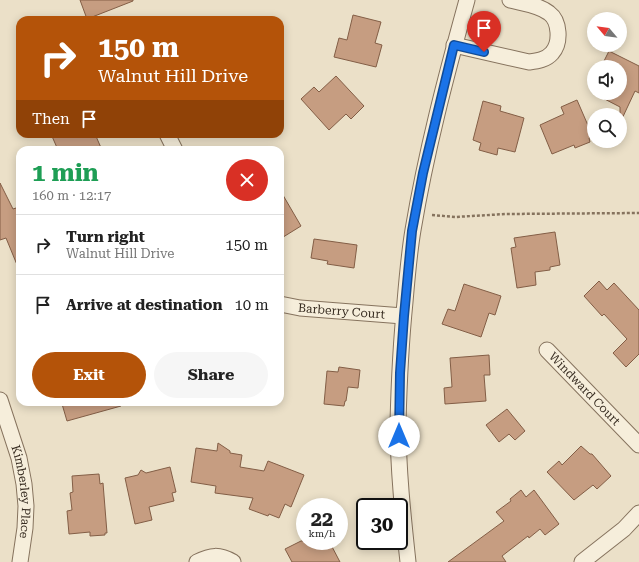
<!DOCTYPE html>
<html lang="en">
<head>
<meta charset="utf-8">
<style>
	:root { --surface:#fff; --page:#f6f6f6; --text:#222; --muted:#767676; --line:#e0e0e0; --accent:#b45309 }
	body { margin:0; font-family:"Roboto Serif",serif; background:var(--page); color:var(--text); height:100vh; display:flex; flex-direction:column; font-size:15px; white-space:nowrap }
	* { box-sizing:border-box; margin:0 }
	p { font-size:13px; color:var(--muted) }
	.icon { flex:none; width:22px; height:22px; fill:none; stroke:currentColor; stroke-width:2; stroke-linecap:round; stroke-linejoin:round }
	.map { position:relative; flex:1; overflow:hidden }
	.panel { position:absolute; left:16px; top:146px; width:268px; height:260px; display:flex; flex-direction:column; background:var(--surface); border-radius:12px; box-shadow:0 2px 10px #0003 }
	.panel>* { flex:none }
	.guide { position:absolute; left:16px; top:16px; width:268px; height:122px; border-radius:12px; box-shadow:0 2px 10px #0003; background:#b45309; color:#fff; overflow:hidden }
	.needle { width:26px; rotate:299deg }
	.fabs { position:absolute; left:587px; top:12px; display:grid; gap:8px }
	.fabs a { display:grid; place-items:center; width:40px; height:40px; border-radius:50%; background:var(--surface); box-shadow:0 2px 10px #0003; font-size:20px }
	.speed { position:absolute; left:296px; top:498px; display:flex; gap:8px; font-size:20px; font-weight:700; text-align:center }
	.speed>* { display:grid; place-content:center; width:52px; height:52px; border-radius:50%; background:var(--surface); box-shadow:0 2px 10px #0003; line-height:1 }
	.speed small { font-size:10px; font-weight:400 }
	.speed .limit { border:2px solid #111; border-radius:6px; background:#fff; color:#111 }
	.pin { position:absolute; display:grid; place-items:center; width:34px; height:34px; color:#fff; margin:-41px -17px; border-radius:50% 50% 50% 0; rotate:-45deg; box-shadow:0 0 4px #0007 }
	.pin .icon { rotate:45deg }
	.me { position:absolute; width:44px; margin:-22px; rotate:0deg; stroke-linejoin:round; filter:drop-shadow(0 0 3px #0008) }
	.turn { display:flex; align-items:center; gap:14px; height:84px; padding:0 16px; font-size:18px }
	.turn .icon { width:52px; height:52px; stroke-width:2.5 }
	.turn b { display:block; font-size:28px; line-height:34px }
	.then { display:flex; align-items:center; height:38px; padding:0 16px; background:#0003; gap:8px; font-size:15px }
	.round { display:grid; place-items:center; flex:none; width:42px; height:42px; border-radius:21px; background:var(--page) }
	.head { display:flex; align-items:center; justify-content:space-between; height:68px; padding:0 16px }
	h1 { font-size:24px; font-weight:700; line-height:30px; color:#1e9e55 }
	.button { display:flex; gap:8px; margin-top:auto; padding:8px 16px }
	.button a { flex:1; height:46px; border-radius:24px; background:var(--accent); color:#fff; font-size:16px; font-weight:700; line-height:46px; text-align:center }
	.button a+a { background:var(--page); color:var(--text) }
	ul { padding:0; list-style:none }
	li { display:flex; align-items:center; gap:12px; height:60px; padding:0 16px; border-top:1px solid var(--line) }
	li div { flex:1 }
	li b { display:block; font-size:15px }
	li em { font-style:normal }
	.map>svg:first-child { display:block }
</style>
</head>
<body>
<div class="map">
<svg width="639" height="562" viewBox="0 0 639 562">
	<rect width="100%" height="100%" fill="#ebe0c8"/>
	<path fill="#c69d81" stroke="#835e46" d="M80,0H133V1L87,19Z
		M353,15L381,22L375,43L382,45L376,67L334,57L339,38L347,40Z
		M609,51L639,66V93L635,91L620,123V107L593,93H620V67H601Z
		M336,76L364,106L351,119L346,114L329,130L301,99L314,87L319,92Z
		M577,100L593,137L589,138L590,142L575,148L574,145L552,154L540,125L564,114L561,107Z
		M483,101L501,106L500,111L524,118L515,152L498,148L497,155L479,150L481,143L473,140Z
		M51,134H95L102,150H58Z
		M0,183L13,209L16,208L20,215V272L6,238L0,240Z
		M280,190L301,226L280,239Z
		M555,232L560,265L550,267V270L535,272L536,285L517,288L511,248L516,247L514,238Z
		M314,239L357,245L354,268L327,264L328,261L311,258Z
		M599,281L607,290L614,283L639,310V354L626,367L613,353L627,339L604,314L602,316L584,296Z
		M464,284L501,296L495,315L489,313L481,337L442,324L448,309L455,311Z
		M489,355L490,375H484L486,401L445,404L444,388L452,387L450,358Z
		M339,367L360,370L358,388L348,387L346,401H345L344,406L324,404L327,371L338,372Z
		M71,402H120L121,406L67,421L62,404Z
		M507,409L525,431L515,440L509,434L499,442L486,425Z
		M218,443L230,451V453L242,455L240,467L264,471L268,461L304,475L291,507L285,504L279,518L269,514L268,516L249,509L253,498L215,493L216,486L191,482L196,448L217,451Z
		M581,446L590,454H592L611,476L597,489L593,485L574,500L547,472L559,461L562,465Z
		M170,467L176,492L172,493L174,501L149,507L152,520L135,524L125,478L138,475L141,470L146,473Z
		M99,474L100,484L103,483L107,533H105V535L90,536V532L69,534L67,511L72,510L70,493L73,492L72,476Z
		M521,490L526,497L534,490L559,524L545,535L540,529L529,538L528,536L502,556L506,562H448L504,521L496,512L511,501L510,499Z
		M301,541H329L340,562H292L285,549Z"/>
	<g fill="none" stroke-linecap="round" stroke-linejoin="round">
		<defs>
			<g id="minor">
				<path d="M454,45L529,62C537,61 546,60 552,53C561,43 560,21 549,13C539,5 522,3 510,0"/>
				<path d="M167,134L175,150"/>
				<path id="s1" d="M280,304L300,308L403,316"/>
				<path id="s2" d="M547,350L639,445"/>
				<path id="s3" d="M0,400L19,458L24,484L26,506L25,528L20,562"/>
				<path d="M197,562C211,555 219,554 233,562"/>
				<path d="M408,562C403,516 398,469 398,423C399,383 401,342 405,302C407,278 409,254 413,230C426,152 446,76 467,0"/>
				<path d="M582,562L624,529L639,513"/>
			</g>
		</defs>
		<use href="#minor" stroke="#86735e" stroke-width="17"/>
		<path stroke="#86735e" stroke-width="2.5" stroke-dasharray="3 2" stroke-linecap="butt" d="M432,215L455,217L506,214L639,213"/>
		<use href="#minor" stroke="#f6eedb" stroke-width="15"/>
	</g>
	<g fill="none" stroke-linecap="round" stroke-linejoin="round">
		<defs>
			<path id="route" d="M399,436L400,373L404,316L412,231L423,173L454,45L484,52"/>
		</defs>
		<use href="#route" stroke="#114b97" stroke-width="10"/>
		<use href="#route" stroke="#1a73e8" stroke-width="7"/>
	</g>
	<g text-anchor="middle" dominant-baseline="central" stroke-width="3" stroke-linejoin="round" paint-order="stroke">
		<g font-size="12" fill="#372c21" stroke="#f3ebd7">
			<text stroke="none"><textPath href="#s1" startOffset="62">Barberry Court</textPath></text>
			<text stroke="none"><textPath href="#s2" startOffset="54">Windward Court</textPath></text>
			<text stroke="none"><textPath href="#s3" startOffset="95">Kimberley Place</textPath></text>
		</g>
	</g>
</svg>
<div class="fabs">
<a><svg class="needle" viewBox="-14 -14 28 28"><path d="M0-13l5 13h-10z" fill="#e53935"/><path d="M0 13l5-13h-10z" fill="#767676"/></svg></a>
<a><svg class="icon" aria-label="sound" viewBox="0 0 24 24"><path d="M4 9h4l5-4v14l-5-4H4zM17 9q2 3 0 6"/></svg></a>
<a><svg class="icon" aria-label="search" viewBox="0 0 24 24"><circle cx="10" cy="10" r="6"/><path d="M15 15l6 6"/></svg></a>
</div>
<div class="speed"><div>22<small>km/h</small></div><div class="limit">30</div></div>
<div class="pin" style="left:484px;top:52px;background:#d93025"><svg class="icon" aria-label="arrive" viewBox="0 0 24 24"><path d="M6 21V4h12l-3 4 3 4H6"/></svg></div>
<svg class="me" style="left:399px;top:436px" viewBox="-20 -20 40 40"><circle r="19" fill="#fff"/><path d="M0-13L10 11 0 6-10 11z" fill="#1a73e8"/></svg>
<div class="guide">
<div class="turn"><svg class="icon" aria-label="right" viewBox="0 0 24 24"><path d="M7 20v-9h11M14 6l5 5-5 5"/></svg><div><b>150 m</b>Walnut Hill Drive</div></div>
<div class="then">Then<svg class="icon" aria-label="arrive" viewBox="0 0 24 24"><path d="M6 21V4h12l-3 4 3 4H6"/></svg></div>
</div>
<section class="panel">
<div class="head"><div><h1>1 min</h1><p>160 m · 12:17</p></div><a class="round" style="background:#d93025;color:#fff"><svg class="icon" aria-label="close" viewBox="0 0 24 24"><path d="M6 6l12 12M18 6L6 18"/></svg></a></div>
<ul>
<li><svg class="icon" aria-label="right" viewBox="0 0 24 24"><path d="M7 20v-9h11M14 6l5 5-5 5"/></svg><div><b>Turn right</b><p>Walnut Hill Drive</p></div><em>150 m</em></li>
<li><svg class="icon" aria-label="arrive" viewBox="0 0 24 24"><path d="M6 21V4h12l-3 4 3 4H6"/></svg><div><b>Arrive at destination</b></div><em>10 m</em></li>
</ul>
<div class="button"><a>Exit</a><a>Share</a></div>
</section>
</div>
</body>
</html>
